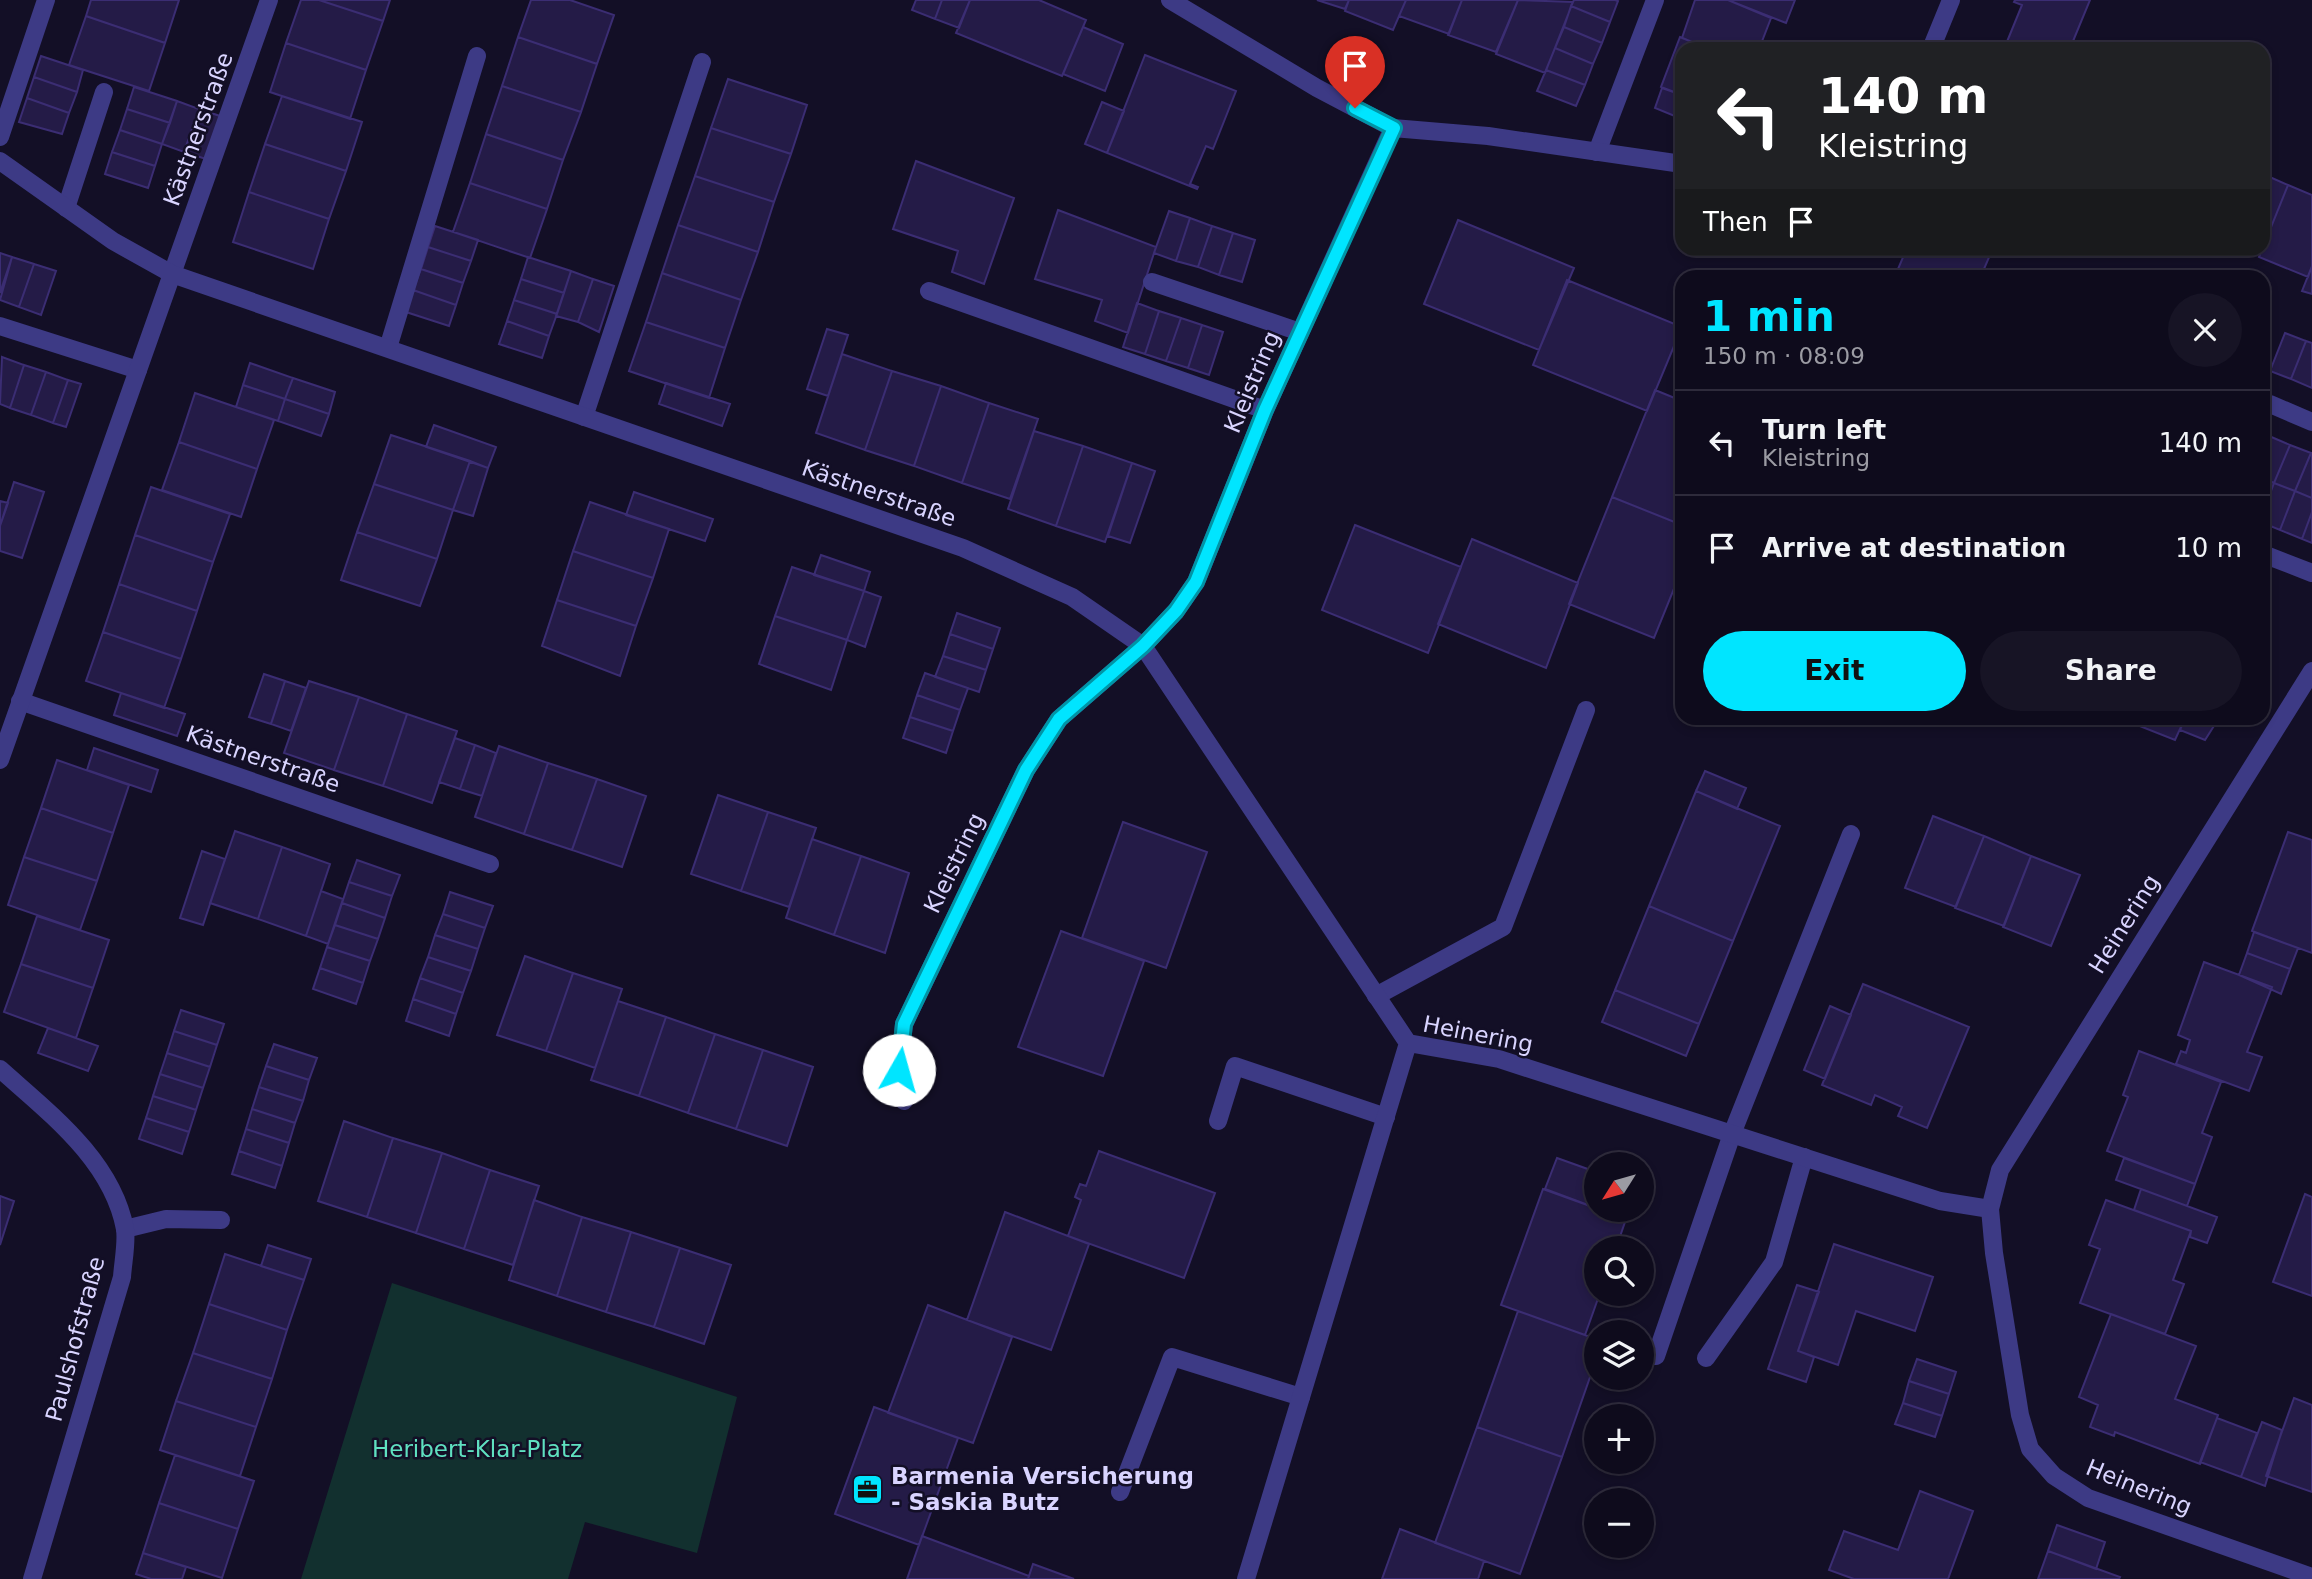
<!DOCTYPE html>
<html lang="en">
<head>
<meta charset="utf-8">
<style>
	:root { --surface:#0e0b1c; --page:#171425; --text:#f1f3f6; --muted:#9b9ba3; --line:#2e2b3b; --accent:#00e5ff }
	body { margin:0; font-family:"DejaVu Sans",sans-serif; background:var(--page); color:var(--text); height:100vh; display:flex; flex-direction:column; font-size:26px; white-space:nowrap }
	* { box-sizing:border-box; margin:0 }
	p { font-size:23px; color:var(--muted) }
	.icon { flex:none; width:38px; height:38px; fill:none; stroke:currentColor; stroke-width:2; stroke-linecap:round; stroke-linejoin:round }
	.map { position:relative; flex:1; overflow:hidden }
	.sheet { position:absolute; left:1675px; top:270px; width:595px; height:455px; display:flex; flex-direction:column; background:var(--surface); border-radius:21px; box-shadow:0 4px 10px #0003,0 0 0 2px var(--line) }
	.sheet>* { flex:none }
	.hud { position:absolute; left:1675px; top:42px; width:595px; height:214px; border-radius:21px; box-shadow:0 4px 10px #0003,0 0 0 2px var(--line); background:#202124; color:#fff; overflow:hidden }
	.needle { width:46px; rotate:233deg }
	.fabs { position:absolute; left:1584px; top:1152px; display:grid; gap:14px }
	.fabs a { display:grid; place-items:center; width:70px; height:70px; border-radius:50%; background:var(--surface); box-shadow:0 4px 10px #0003,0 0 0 2px var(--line); font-size:35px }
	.pin { position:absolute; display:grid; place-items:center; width:60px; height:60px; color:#fff; margin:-72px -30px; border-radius:50% 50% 50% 0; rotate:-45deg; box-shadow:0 0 7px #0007 }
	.pin .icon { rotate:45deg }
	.me { position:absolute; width:77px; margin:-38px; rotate:7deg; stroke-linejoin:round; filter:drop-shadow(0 0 5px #0008) }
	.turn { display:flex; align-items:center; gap:24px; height:147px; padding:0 28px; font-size:32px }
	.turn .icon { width:91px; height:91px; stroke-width:2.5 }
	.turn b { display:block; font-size:49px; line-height:60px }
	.then { display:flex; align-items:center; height:66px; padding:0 28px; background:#0003; gap:14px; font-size:26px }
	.round { display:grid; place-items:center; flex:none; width:74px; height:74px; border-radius:37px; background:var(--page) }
	.overview { display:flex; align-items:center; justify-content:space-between; height:119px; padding:0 28px }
	h1 { font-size:42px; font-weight:700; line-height:52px; color:var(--accent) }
	.primary-button { display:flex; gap:14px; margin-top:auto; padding:14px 28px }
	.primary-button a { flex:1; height:80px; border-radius:42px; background:var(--accent); color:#111; font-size:28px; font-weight:700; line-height:80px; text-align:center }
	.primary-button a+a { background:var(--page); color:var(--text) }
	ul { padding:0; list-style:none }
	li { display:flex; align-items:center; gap:21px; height:105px; padding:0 28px; border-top:2px solid var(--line) }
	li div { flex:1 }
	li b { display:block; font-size:26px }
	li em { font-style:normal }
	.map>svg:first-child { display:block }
</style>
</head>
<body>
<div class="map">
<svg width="2312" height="1579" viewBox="0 0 2312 1579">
	<rect width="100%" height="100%" fill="#130f26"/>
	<path fill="#12302f" d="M392,1283L737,1397L697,1553L585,1522L568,1579H301Z"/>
	<path fill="#241b47" stroke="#3b2d73" stroke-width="2" d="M91,0H179L165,43L86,16Z
		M301,0H319L383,21L366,70L286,43Z
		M319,0H390L383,21Z
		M531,0H570L614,15L597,64L518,37Z
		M916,0H942L935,19L912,10Z
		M942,0H970L959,28L935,19Z
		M970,0H1039L1086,20L1062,76L956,33Z
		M1317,0H1349L1345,9Z
		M1349,0H1406L1393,30L1345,11Z
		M1406,0H1462L1449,34L1399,16Z
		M1462,0H1518L1496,52L1448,35Z
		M1518,0L1573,2L1545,73L1496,54Z
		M1574,0H1615L1618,1L1610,22L1571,6Z
		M1695,0H1728L1771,18L1759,49H1709L1682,38Z
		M1728,0H1795L1786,23Z
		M2015,0H2090L2071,46L2080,49H2004L2022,5L2014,2Z
		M1571,6L1610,22L1602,43L1564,27Z
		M86,16L165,43L149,91L69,65Z
		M1083,27L1123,44L1105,91L1063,74Z
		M1564,27L1602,43L1593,64L1555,48Z
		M518,37L597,64L581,112L502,86Z
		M1680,37L1709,49H1682V95L1661,87Z
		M286,43L366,70L350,119L270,92Z
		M1555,48L1593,64L1585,85L1546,70Z
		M1145,55L1236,91L1213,149L1206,146L1190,184L1198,187L1197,189L1107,153Z
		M41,56L83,70L77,92L34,77Z
		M1546,70L1585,85L1576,106L1537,91Z
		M34,77L77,92L69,113L27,98Z
		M728,79L807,105L791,154L711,128Z
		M502,86L581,112L563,160L486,134Z
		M134,87L177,101L170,123L127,109Z
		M1662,88L1682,95V119L1655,108Z
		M282,96L362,122L346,171L265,144Z
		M27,98L69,113L62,134L19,122Z
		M177,101L199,109L184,152L162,144Z
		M1102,102L1124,111L1107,153L1085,144Z
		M127,109L170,123L162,144L120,130Z
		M199,109L220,116L206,159L184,152Z
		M711,128L791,154L774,202L695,176Z
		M120,130L162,144L155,166L112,152Z
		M486,134L563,160L547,209L470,183Z
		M265,144L346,171L329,219L249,192Z
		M112,152L155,166L148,188L105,174Z
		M916,161L1014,198L984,284L952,272L958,251L893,229Z
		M2263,174L2288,185L2263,247Z
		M695,176L774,202L758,252L678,225Z
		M470,183L547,209L530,258L453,232Z
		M2288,185L2312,195V266L2308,277L2259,257Z
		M249,192L329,219L313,269L233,242Z
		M1058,210L1156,247L1128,333L1095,321L1102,300L1035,279Z
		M1169,211L1190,218L1176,261L1154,253Z
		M1190,218L1212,226L1198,267L1176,261Z
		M1458,220L1574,268L1539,350L1424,304Z
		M678,225L758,252L741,300L662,273Z
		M435,226L478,240L471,261L428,247Z
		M1212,226L1233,233L1219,275L1198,267Z
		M1233,233L1255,240L1242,282L1219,275Z
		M428,247L471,261L463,283L421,269Z
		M1907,248H1993L1981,276H1895Z
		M0,253L12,257L0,293Z
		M12,257L34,264L19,307L0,300Z
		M528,257L571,271L564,293L521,279Z
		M34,264L56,271L41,315L19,307Z
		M2312,266V294L2302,291Z
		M421,269L463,283L456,305L413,290Z
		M571,271L593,279L578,322L556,316Z
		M662,273L741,300L725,348L646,322Z
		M521,279L564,293L557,314L514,300Z
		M593,279L614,286L599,332L578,322Z
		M1567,280L1682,327L1647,411L1533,365Z
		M413,290L456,305L449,326L406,312Z
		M514,300L557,314L549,336L507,321Z
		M1137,303L1159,311L1145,354L1123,347Z
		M1159,311L1181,318L1166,361L1145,354Z
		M1181,318L1202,325L1188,368L1166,361Z
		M507,321L549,336L542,358L499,344Z
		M646,322L725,348L709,398L629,371Z
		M1202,325L1223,332L1209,375L1188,368Z
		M827,329L848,335L828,396L807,389Z
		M2285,333L2306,341L2291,379L2270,371Z
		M2306,341L2312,343V388L2291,379Z
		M842,354L892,371L865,450L816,433Z
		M2,357L24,365L10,408L0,404Z
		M250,363L293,378L285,399L243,385Z
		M24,365L46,372L31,415L10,408Z
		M892,371L941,386L914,466L865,450Z
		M46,372L68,380L53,423L31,415Z
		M293,378L335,392L329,414L285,399Z
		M68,380L81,384L66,427L53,423Z
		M666,383L730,404L722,426L659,404Z
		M243,385L285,399L278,421L236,407Z
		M941,386L989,403L962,483L914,466Z
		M1655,390L1682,401V525L1612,497Z
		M195,393L274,420L257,469L179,442Z
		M285,399L329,414L321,436L278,421Z
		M989,403L1038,419L1010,499L962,483Z
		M434,425L496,447L488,468L426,447Z
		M1034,431L1083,446L1056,526L1008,509Z
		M391,435L470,461L453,510L374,484Z
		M2269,436L2290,445L2274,483L2263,478V451Z
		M179,442L257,469L241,517L162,490Z
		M2290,445L2311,453L2295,491L2274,483Z
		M1083,446L1132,463L1105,542L1056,526Z
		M2311,453H2312V498L2295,491Z
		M470,461L488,468L473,516L453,510Z
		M1132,463L1155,471L1130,543L1108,536Z
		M2263,478L2274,483L2263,512Z
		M14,482L44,492L22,558L0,551V526Z
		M2274,483L2295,491L2280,530L2263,523V512Z
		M374,484L453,510L437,559L357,532Z
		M151,487L230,514L213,562L135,535Z
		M2295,491L2312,498V512L2302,539L2280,530Z
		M634,492L713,519L705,541L626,515Z
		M1612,497L1682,525V569L1654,638L1569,604Z
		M0,501L8,503L0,526Z
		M590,502L669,529L653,578L573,551Z
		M2312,512V543L2302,539Z
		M1355,525L1461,567L1428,653L1322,610Z
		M357,532L437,559L420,606L341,580Z
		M135,535L213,562L197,611L119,584Z
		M1472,539L1578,583L1546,668L1438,624Z
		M573,551L653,578L636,626L557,600Z
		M821,555L870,572L864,591L814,575Z
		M792,567L864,591L847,640L775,616Z
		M119,584L197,611L181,659L103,632Z
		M864,591L881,597L865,647L847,640Z
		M557,600L636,626L620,676L542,646Z
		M957,613L1000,628L993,649L950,634Z
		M775,616L847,640L831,690L759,664Z
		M103,632L181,659L164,708L86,681Z
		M950,634L993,649L986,670L943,656Z
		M943,656L986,670L979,692L935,677Z
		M925,673L968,688L960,710L917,695Z
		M264,674L285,681L271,724L249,717Z
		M285,681L306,688L291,731L271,724Z
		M309,681L359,697L334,770L284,753Z
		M121,693L185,714L177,736L114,715Z
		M917,695L960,710L953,731L910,717Z
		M359,697L407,714L383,786L334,770Z
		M407,714L457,731L432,803L383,786Z
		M910,717L953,731L946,753L903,738Z
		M2129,718H2185L2175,740L2127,721Z
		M2185,718H2219L2205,740L2180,730Z
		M455,738L475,745L460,789L439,782Z
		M475,745L496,753L482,796L460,789Z
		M499,746L548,763L524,834L475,817Z
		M94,748L158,770L151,792L87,770Z
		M57,760L129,785L113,833L41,808Z
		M548,763L597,779L572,850L524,834Z
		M1705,771L1746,788L1737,809L1696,791Z
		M597,779L646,796L622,867L572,850Z
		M1696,791L1780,826L1733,941L1649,906Z
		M718,795L768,812L741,891L691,874Z
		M41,808L113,833L97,881L24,857Z
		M768,812L816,828L789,907L741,891Z
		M1933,816L1984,836L1956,907L1905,888Z
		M1123,822L1207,852L1166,968L1082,938Z
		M235,831L282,847L258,919L210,903Z
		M2288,832L2312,840V953L2252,931Z
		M1984,836L2031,856L2004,926L1955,908Z
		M812,839L861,856L834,935L786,918Z
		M282,847L330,864L306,936L258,919Z
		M202,851L225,859L203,925L180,918Z
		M861,856L909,873L885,953L834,935Z
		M2031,856L2080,875L2051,946L2003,927Z
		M24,857L97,881L80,930L8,905Z
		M357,860L400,875L392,896L349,882Z
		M349,882L392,896L385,918L342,903Z
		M321,891L343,899L328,944L306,936Z
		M450,892L493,906L485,928L443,914Z
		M342,903L385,918L378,939L335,925Z
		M1649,906L1733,941L1699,1024L1615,990Z
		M443,914L485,928L478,949L435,935Z
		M37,916L109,940L93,988L21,964Z
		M335,925L378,939L370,961L327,947Z
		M1061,931L1144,961L1103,1076L1018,1047Z
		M2254,932L2298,948L2290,969L2247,953Z
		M435,935L478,949L471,971L428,957Z
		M327,947L370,961L363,983L320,968Z
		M2247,953L2290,969L2281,994L2239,975Z
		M525,956L573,973L546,1051L497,1035Z
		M428,957L471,971L463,993L420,978Z
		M2204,962L2272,987L2247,1052L2262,1057L2249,1091L2176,1064L2181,1051L2186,1053L2190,1040L2178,1035Z
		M21,964L93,988L76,1038L4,1012Z
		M320,968L363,983L356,1004L313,989Z
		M573,973L622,989L595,1068L546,1051Z
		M420,978L463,993L456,1014L413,999Z
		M1863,984L1969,1027L1927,1128L1898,1116L1902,1107L1875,1095L1871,1105L1822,1085Z
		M1615,990L1699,1024L1686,1056L1602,1022Z
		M413,999L456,1014L449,1036L406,1021Z
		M618,1001L666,1017L639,1096L591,1080Z
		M1830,1006L1851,1015L1825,1079L1804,1070Z
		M181,1010L224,1024L217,1045L174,1031Z
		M666,1017L715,1034L688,1113L639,1096Z
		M48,1028L98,1046L88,1071L38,1053Z
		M174,1031L217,1045L210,1067L167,1053Z
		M715,1034L763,1050L736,1129L688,1113Z
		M274,1044L317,1058L309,1080L266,1066Z
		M763,1050L813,1067L787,1146L736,1129Z
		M2139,1051L2221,1082L2202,1133L2212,1137L2195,1184L2107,1151L2128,1097L2123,1095Z
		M167,1053L210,1067L203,1088L160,1074Z
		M266,1066L309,1080L303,1101L259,1087Z
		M160,1074L203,1088L196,1110L153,1096Z
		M259,1087L303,1101L295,1123L252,1109Z
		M153,1096L196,1110L189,1132L146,1118Z
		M252,1109L295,1123L289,1143L246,1129Z
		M146,1118L189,1132L182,1154L139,1139Z
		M344,1121L393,1138L367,1217L318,1201Z
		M246,1129L289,1143L282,1166L239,1151Z
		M393,1138L442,1153L416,1233L367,1217Z
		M239,1151L282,1166L275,1188L232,1174Z
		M1099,1151L1215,1193L1184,1278L1068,1236L1081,1200L1075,1197L1080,1184L1086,1186Z
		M442,1153L490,1170L464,1249L416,1233Z
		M1557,1158L1596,1172L1588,1205L1545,1189Z
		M2124,1158L2195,1184L2187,1206L2116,1180Z
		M490,1170L539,1186L513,1265L464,1249Z
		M1543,1189L1626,1219L1616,1248H1596V1293H1600L1585,1335L1501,1305Z
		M2141,1189L2217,1217L2207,1243L2190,1237L2191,1231L2134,1210Z
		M2305,1194L2312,1197V1296L2273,1282Z
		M0,1196L14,1201L0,1245Z
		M534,1200L582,1217L557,1296L509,1280Z
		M2106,1200L2191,1231L2173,1280L2184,1284L2165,1334L2080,1303L2100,1249L2089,1245Z
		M1005,1212L1089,1244L1051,1350L967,1320Z
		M582,1217L631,1232L606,1312L557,1296Z
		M631,1232L680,1248L654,1327L606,1312Z
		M1834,1244L1933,1277L1915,1331L1856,1311L1838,1365L1798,1351Z
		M268,1245L311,1259L304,1280L261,1266Z
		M680,1248L731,1265L704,1344L654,1327Z
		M225,1254L304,1280L287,1330L209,1304Z
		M1797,1285L1819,1292L1798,1351L1814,1357L1806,1382L1768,1369Z
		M209,1304L287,1330L272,1379L193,1353Z
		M928,1305L1012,1337L973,1443L888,1413Z
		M1518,1311L1596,1339V1360L1562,1457L1477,1427Z
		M2111,1314L2196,1346L2175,1399L2218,1415L2200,1464L2115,1432L2114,1436L2090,1427L2098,1405L2079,1397Z
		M193,1353L272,1379L256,1427L176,1401Z
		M1917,1359L1956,1372L1949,1394L1909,1381Z
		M1909,1381L1949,1394L1942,1416L1903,1403Z
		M2294,1398L2312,1405V1492L2266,1476Z
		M176,1401L256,1427L240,1476L160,1450Z
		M1903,1403L1942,1416L1935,1437L1895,1424Z
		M874,1407L958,1438L919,1545L835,1514Z
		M2217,1418L2257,1433L2241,1477L2200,1462Z
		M2262,1422L2282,1430L2265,1486L2241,1477Z
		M1477,1427L1562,1457L1520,1574L1435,1543Z
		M175,1455L254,1481L238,1529L159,1503Z
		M1920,1491L1973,1511L1948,1579H1854L1829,1570L1844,1531L1898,1550Z
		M159,1503L238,1529L222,1578L143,1553Z
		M2057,1525L2105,1542L2096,1569L2048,1551Z
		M1400,1529L1484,1561L1478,1579H1382Z
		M922,1536L1029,1576L1028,1579H907Z
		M2048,1551L2120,1577L2119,1579H2038Z
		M143,1553L186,1567L182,1579H151L136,1574Z
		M1033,1564L1074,1579H1028Z"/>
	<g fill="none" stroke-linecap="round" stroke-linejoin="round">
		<path stroke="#3d3a85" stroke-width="18" d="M0,137L46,0
			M1597,152L1655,0
			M66,208L104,92
			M172,274L269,0
			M1152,282L1300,332
			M929,291L1265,410
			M0,326L138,370
			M388,348L477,56
			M2270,404L2312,422
			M584,417L702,62
			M2263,554L2312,573
			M20,701L490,864
			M1376,996L1503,927L1586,710
			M1218,1121L1235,1066L1386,1117
			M125,1229L166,1219L221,1220
			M1656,1356L1732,1134L1851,834
			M1706,1358L1774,1262L1804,1157
			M1120,1492L1172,1357L1301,1397"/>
		<path stroke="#3d3a85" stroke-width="18" d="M1170,0L1317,88L1393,128L1488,136L1682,164
			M1931,49L1951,0
			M0,161L113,241L172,274L963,548L1072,597L1143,646L1408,1043
			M0,760L172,274
			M0,1069C49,1113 112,1160 125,1229C127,1243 123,1262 122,1277L32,1579
			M904,1101L899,1070L904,1024L1026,770L1059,719L1143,646L1176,611L1196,582L1265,410L1393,128
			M1990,1209L2000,1170L2312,671
			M1246,1579L1408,1043L1499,1059L1940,1201L1990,1209L1994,1253L2020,1415L2030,1449L2054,1476L2088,1498L2312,1577"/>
	</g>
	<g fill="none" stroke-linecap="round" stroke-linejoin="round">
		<defs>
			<path id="route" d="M899,1070L904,1024L1026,770L1059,719L1143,646L1176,611L1196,582L1265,410L1394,128L1355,108"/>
		</defs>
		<use href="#route" stroke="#0095a6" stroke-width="18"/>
		<use href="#route" stroke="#00e5ff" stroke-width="12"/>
	</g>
	<defs>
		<symbol id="office-square" viewBox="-11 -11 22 22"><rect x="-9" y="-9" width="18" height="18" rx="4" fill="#00e5ff" stroke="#130f26"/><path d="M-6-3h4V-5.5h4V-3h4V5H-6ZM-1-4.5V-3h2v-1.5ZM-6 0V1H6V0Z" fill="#111"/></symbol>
	</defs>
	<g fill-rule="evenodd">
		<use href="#office-square" x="850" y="1472" width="35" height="35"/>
	</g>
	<g text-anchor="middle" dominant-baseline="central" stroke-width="5" stroke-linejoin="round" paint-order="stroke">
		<g font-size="23" fill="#d9d4ff" stroke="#130f26">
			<text transform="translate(198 129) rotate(-70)">Kästnerstraße</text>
			<text transform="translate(1252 382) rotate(-67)">Kleistring</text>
			<text transform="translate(879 493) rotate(19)">Kästnerstraße</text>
			<text transform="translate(263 759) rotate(19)">Kästnerstraße</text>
			<text transform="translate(954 863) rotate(-64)">Kleistring</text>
			<text transform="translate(2124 924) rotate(-58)">Heinering</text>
			<text transform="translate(1478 1034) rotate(11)">Heinering</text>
			<text transform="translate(75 1339) rotate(-75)">Paulshofstraße</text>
			<text transform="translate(2139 1487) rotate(22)">Heinering</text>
		</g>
		<g font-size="23" fill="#5fe0c0" stroke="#130f26">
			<text x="477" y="1449">Heribert-Klar-Platz</text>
		</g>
		<g font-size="23" font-weight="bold" fill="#d9d4ff" stroke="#130f26" text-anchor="start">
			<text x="891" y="1476">Barmenia Versicherung<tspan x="891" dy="26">- Saskia Butz</tspan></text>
		</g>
	</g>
</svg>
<div class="fabs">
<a><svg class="needle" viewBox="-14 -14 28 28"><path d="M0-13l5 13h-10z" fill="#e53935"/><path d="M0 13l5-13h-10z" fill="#9b9ba3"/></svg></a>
<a><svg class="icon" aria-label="search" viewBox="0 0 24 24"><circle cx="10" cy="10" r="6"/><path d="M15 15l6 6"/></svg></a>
<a><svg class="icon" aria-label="layers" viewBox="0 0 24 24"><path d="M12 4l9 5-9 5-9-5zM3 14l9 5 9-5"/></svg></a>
<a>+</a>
<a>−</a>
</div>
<div class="pin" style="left:1355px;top:108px;background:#d93025"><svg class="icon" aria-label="arrive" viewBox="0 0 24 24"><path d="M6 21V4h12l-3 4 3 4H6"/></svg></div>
<svg class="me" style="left:899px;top:1070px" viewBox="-20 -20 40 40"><circle r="19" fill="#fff"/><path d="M0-13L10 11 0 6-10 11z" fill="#00e5ff"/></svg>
<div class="hud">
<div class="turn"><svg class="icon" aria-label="left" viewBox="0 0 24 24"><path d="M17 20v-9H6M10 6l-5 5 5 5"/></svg><div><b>140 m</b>Kleistring</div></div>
<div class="then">Then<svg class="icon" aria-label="arrive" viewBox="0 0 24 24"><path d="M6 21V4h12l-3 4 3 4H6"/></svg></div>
</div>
<section class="sheet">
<div class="overview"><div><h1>1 min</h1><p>150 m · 08:09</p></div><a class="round"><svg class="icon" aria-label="close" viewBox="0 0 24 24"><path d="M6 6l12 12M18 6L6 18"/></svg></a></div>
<ul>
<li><svg class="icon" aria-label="left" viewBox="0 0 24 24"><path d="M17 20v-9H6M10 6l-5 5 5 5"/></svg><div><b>Turn left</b><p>Kleistring</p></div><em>140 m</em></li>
<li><svg class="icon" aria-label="arrive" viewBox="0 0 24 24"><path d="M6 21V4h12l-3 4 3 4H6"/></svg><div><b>Arrive at destination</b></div><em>10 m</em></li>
</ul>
<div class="primary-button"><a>Exit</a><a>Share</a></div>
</section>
</div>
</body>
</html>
